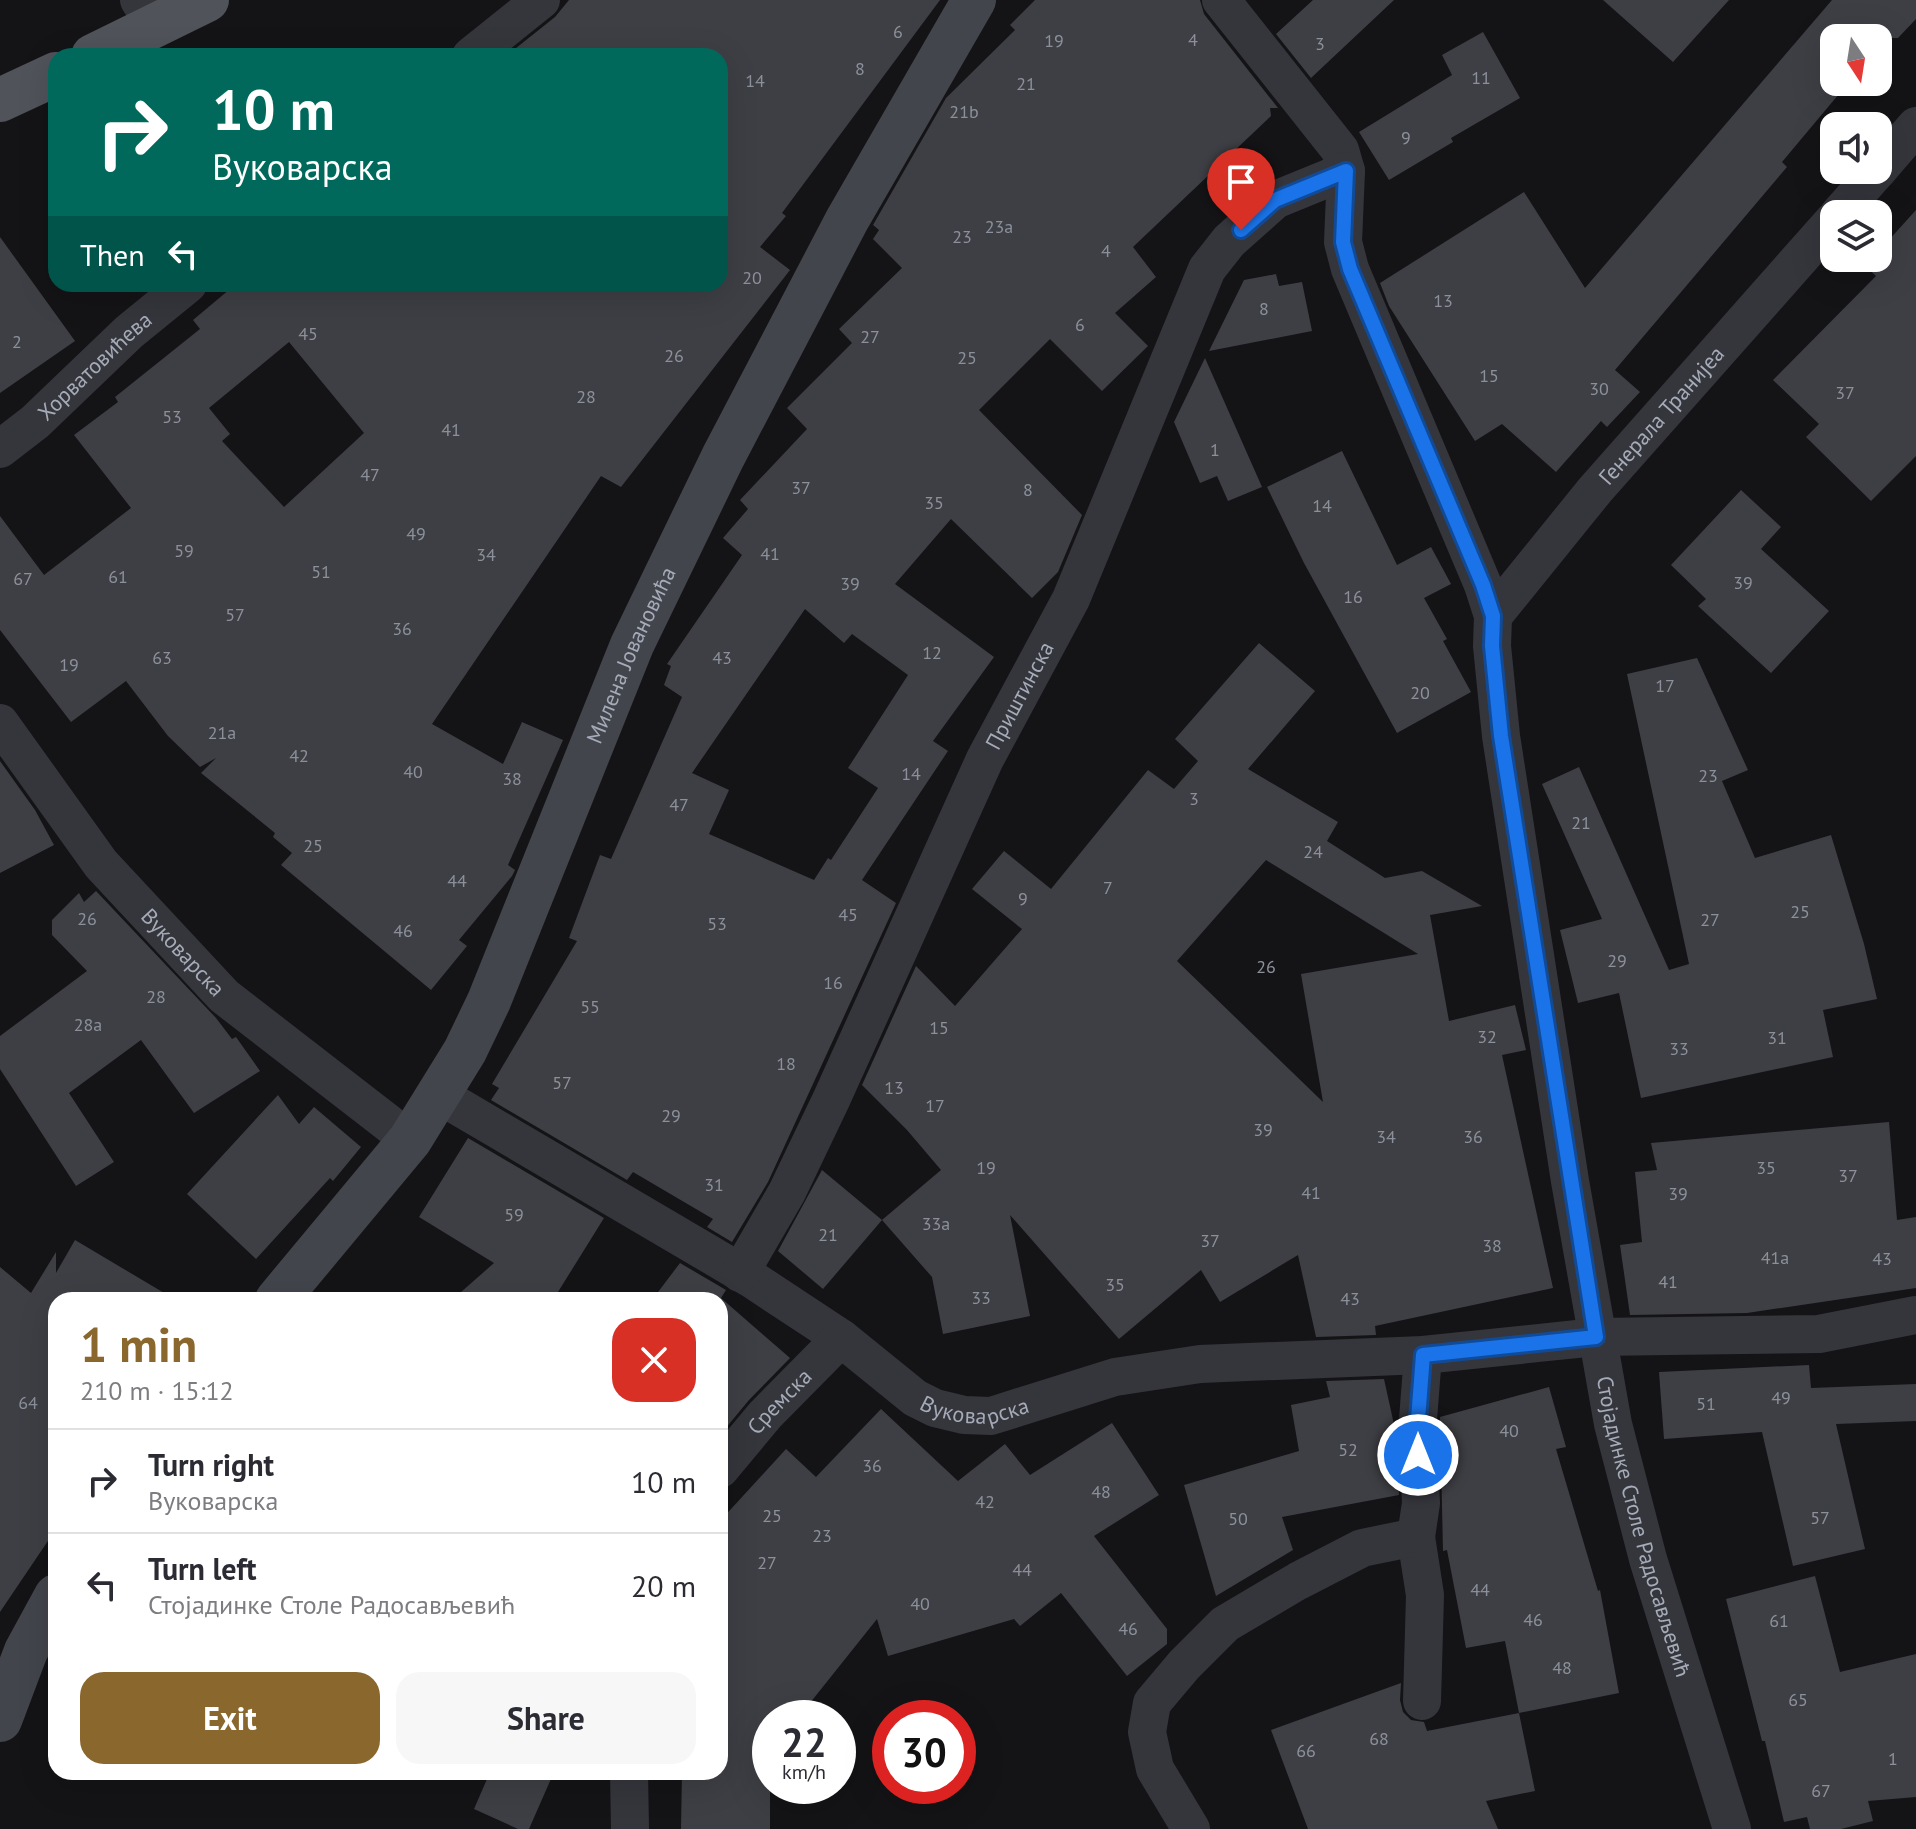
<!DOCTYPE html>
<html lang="en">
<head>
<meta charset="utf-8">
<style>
	:root { --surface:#fff; --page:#f7f7f7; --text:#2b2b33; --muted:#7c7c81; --line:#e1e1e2; --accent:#8a672c }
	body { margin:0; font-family:"PT Sans",sans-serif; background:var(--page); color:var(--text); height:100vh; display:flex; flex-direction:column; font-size:30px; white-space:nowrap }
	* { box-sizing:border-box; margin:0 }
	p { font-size:26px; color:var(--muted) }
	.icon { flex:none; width:44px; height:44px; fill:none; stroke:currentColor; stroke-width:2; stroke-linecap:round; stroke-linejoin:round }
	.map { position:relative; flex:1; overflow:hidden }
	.side { position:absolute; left:48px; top:1292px; width:680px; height:488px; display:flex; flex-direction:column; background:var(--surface); border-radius:24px; box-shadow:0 8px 32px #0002 }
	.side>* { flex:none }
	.hud { position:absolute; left:48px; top:48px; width:680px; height:244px; border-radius:24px; box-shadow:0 8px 32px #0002; background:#00695c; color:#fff; overflow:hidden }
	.needle { width:52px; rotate:168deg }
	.fabs { position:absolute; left:1820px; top:24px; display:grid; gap:16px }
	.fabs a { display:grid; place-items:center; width:72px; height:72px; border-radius:16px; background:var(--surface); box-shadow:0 8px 32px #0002; font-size:40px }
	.speed { position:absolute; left:752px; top:1700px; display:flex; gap:16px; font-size:40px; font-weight:700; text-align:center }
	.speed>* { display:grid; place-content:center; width:104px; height:104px; border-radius:50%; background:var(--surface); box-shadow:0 8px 32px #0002; line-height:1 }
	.speed small { font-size:20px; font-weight:400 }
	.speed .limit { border:12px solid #d22; background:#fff; color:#111 }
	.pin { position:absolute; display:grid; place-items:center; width:68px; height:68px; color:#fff; margin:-82px -34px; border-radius:50% 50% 50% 0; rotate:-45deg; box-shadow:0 0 8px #0007 }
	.pin .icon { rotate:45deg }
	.me { position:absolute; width:88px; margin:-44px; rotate:0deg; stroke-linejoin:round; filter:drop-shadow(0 0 6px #0008) }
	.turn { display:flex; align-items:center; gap:28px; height:168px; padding:0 32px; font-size:36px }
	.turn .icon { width:104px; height:104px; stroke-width:2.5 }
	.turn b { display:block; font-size:56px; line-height:68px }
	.then { display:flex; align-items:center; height:76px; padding:0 32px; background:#0003; gap:16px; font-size:30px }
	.round { display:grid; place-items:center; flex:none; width:84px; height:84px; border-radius:24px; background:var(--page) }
	.overview { display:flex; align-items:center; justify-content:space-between; height:136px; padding:0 32px }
	h1 { font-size:48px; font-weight:600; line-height:60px; color:var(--accent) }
	.button { display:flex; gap:16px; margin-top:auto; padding:16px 32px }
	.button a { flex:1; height:92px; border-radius:24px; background:var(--accent); color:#fff; font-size:32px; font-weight:600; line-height:92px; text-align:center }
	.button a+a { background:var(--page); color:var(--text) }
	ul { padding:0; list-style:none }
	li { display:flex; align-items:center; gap:24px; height:104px; padding:0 32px; border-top:2px solid var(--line) }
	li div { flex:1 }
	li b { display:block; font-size:30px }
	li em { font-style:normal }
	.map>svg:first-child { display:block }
</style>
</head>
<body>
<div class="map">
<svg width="1916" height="1829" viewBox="0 0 1916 1829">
	<rect width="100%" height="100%" fill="#141417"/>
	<path fill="#3e3f44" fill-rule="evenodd" d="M569,0H940L782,213L786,216L760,247L790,270L621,487L601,476L432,724L503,764L522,722L563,740L508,865L515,870L512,876L459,940L467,946L431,990L281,865L292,853L273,837L275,833L201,773L216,758L200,767L168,736L126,681L71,722L0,630V516L44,575L131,508L74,435L118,402L115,397L200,329L193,320L236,284H720V56H506L555,17ZM289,342L364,433L284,507L222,441L230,434L209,408Z
		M1035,0H1200L1204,14L1278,108H1270L1271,116L1133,247L1156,277L1115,313L1148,346L1102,391L1050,339L979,410L1082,515L1058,572L1032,598L951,519L895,584L994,657L933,741L948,751L862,880L896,903L768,1182L732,1242L707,1227L713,1219L633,1172L627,1180L491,1100L499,1088L492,1084L577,941L569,938L600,855L611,859L682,697L664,685L671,666L667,664L742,555L723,538L748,509L740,500L807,429L787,408L852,343L839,329L902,268L873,239L879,230L873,225L946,98L1015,30L1010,25ZM805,609L844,643L852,634L908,675L848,768L878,788L831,860L828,858L814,880L709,834L729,790L692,773Z
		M1313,0H1394L1311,78L1276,34Z
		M1603,0H1729L1673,62Z
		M1832,0H1916V19L1898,38H1886L1878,48V38H1834V82H1849L1782,162L1787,167L1615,370L1640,392L1607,427L1601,421L1556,472L1502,424L1475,441L1389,306L1380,283L1524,192L1585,288Z
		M1483,32L1520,98L1451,138L1453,142L1389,180L1359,132L1452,75L1442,55Z
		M1916,210V456L1871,501L1806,437L1819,424L1773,380L1876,276L1865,266L1873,258H1878V252Z
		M0,237L75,341L0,393Z
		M1276,274L1279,286L1302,282L1312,331L1209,351L1244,280Z
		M1205,358L1262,487L1228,501L1217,476L1200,483L1174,422Z
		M1342,451L1397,565L1431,547L1451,584L1424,598L1447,639L1443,641L1471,692L1397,733L1304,563L1267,487Z
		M1741,490L1781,527L1761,549L1829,611L1771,673L1698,606L1706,599L1671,565Z
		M1259,643L1315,691L1248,769L1338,822L1327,841L1385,878L1422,871L1482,906L1430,915L1449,1021L1515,1005L1526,1050L1502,1055L1553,1288L1375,1326L1376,1335L1316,1337L1298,1255L1220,1302L1201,1270L1119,1339L1010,1215L1030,1316L943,1334L932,1277L882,1220L941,1170L907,1130L862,1085L916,966L955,1006L1022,929L972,889L1004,851L1051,889L1148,770L1174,789L1198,761L1175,739ZM1266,860L1418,954L1301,974L1323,1102L1177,961Z
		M1697,658L1748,770L1722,781L1755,858L1831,835L1864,944L1877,999L1823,1010L1833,1057L1641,1098L1619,993L1578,1003L1560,930L1602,919L1542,784L1579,767L1669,970L1689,964L1627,674Z
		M0,761L35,810L54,845L0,873Z
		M96,891L216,1018L232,1039L236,1037L260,1071L194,1113L141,1040L69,1093L114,1162L76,1186L0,1069V1036L87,971L52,935V920L79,893L84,902Z
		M278,1095L299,1124L314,1107L361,1147L333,1181L330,1178L256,1259L187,1194Z
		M1889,1122L1897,1220L1916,1217V1288L1747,1313L1630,1315L1620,1245L1642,1242L1635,1172L1657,1170L1651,1143Z
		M468,1138L604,1218L553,1300H452L494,1263L419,1217Z
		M822,1170L882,1220L823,1289L778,1251Z
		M75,1240L176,1300H56V1529L0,1612V1267L31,1293L56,1252V1273Z
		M680,1263L726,1290L721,1298L790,1358L749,1400L720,1435V1299L652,1300Z
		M1809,1365L1811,1388L1916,1384V1421L1836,1424L1865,1549L1793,1566L1762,1432L1664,1439L1659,1372Z
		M1384,1379L1395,1429L1399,1495L1282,1517L1293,1550L1216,1596L1184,1485L1299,1451L1291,1405L1330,1397L1326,1381Z
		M1549,1387L1566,1447L1556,1449L1598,1591L1600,1590L1619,1693L1519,1713L1505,1641L1466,1648L1447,1550L1443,1551L1440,1417Z
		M881,1409L958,1481L1005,1444L1030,1475L1112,1423L1159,1495L1094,1536L1167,1629V1644L1127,1676L1061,1593L1020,1626L1014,1619L888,1656L877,1619L798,1718H770V1829H681L682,1772H720V1521L786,1449L816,1477Z
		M1815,1576L1840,1672L1916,1654V1797L1868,1801L1873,1821L1841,1829H1810L1807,1817L1784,1822L1765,1741H1762L1726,1599Z
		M1401,1683L1400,1700L1403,1712L1411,1720L1424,1722L1427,1731L1519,1713L1535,1791L1486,1801L1498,1829H1308L1271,1730Z
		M490,1772H554L529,1829H518L474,1809Z"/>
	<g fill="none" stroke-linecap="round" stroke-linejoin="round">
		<g stroke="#35363c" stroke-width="38">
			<path d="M139,0L156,26"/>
			<path id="s1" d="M1221,0L1340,150L1346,171L1343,242L1350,269L1483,585L1493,616L1492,646L1501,736L1570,1181L1613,1424L1648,1559L1732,1829"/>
			<path d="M471,56L541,0"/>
			<path d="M1878,170L1916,126"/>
			<path d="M1839,214L1878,170"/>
			<path id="s2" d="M0,449L35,422L129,332L188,284"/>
			<path id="s3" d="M1493,616L1595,490L1834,220"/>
			<path id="s4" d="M0,723L101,864L224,996L410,1140"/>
			<path id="s5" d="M439,1095L750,1278L841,1338L915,1398L935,1408L964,1415L991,1416L1115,1377L1200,1364L1423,1355L1596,1337L1819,1334L1916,1315"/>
			<path id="s6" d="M740,1273L787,1192L831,1100L985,759L1071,599L1207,269L1229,241L1275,200L1346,171"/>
			<path id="s7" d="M720,1469L765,1415L841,1338"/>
			<path d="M1416,1537L1425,1595L1422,1701"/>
			<path d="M629,1772L630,1829"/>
			<path d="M1191,1829L1155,1769L1147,1732L1152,1703L1184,1665L1225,1624L1298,1581L1362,1548L1416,1537L1421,1503L1417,1432L1423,1355"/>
		</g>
		<g stroke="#43454c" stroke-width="44">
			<path id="s8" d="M277,1300L410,1140L465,1051L489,1001L632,645L723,457L847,220L974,0"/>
			<path d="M0,1720L26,1651L56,1596"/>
		</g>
		<path stroke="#51535b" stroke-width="44" d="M93,56L207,0
			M0,100L56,74"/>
	</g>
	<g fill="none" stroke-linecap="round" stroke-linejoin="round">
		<defs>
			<path id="route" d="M1241,230L1275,200L1346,171L1343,242L1350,269L1483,585L1493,616L1492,646L1501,736L1596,1337L1423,1355L1417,1432L1418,1455"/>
		</defs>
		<use href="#route" stroke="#114b97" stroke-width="20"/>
		<use href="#route" stroke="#1a73e8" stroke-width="14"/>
	</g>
	<g text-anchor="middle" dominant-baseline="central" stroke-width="8" stroke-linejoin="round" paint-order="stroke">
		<g font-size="18" fill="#8b909b">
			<text x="898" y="31">6</text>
			<text x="1193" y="39">4</text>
			<text x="1054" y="40">19</text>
			<text x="1320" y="43">3</text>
			<text x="860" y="68">8</text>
			<text x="1481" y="77">11</text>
			<text x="755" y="80">14</text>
			<text x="1026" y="83">21</text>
			<text x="964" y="111">21b</text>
			<text x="1406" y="137">9</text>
			<text x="999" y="226">23a</text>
			<text x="962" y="236">23</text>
			<text x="1106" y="250">4</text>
			<text x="752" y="277">20</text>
			<text x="1443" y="300">13</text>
			<text x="1264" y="308">8</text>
			<text x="1080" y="324">6</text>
			<text x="308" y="333">45</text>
			<text x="870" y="336">27</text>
			<text x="17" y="341">2</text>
			<text x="674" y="355">26</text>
			<text x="967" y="357">25</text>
			<text x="1489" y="375">15</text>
			<text x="1599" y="388">30</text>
			<text x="1845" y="392">37</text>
			<text x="586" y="396">28</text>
			<text x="172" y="416">53</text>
			<text x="451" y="429">41</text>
			<text x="1215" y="449">1</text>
			<text x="370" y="474">47</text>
			<text x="801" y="487">37</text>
			<text x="1028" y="489">8</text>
			<text x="934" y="502">35</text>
			<text x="1322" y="505">14</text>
			<text x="416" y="533">49</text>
			<text x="184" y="550">59</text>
			<text x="770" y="553">41</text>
			<text x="486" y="554">34</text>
			<text x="321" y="571">51</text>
			<text x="118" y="576">61</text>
			<text x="23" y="578">67</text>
			<text x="1743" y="582">39</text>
			<text x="850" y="583">39</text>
			<text x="1353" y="596">16</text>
			<text x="235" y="614">57</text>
			<text x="402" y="628">36</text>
			<text x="932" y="652">12</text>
			<text x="162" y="657">63</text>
			<text x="722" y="657">43</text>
			<text x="69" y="664">19</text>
			<text x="1665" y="685">17</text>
			<text x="1420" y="692">20</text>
			<text x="222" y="732">21a</text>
			<text x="299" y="755">42</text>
			<text x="413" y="771">40</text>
			<text x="911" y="773">14</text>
			<text x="1708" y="775">23</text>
			<text x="512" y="778">38</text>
			<text x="1194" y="798">3</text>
			<text x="679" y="804">47</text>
			<text x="1581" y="822">21</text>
			<text x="313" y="845">25</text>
			<text x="1313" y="851">24</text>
			<text x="457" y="880">44</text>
			<text x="1108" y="887">7</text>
			<text x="1023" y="898">9</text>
			<text x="1800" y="911">25</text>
			<text x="848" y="914">45</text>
			<text x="87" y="918">26</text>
			<text x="1710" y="919">27</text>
			<text x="717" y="923">53</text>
			<text x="403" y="930">46</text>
			<text x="1617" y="960">29</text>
			<text x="1266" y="966">26</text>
			<text x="833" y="982">16</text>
			<text x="156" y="996">28</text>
			<text x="590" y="1006">55</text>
			<text x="88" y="1024">28a</text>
			<text x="939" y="1027">15</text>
			<text x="1487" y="1036">32</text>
			<text x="1777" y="1037">31</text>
			<text x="1679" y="1048">33</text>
			<text x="786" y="1063">18</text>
			<text x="562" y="1082">57</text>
			<text x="894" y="1087">13</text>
			<text x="935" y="1105">17</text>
			<text x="671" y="1115">29</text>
			<text x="1263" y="1129">39</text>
			<text x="1386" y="1136">34</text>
			<text x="1473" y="1136">36</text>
			<text x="986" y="1167">19</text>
			<text x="1766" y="1167">35</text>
			<text x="1848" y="1175">37</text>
			<text x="714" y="1184">31</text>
			<text x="1311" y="1192">41</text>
			<text x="1678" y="1193">39</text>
			<text x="514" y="1214">59</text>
			<text x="936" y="1223">33a</text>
			<text x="828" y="1234">21</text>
			<text x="1210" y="1240">37</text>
			<text x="1492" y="1245">38</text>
			<text x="1775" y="1257">41a</text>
			<text x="1882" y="1258">43</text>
			<text x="1668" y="1281">41</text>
			<text x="1115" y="1284">35</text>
			<text x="981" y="1297">33</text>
			<text x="1350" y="1298">43</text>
			<text x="1781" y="1397">49</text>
			<text x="28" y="1402">64</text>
			<text x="1706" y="1403">51</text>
			<text x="1509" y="1430">40</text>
			<text x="1348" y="1449">52</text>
			<text x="872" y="1465">36</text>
			<text x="1101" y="1491">48</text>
			<text x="985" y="1501">42</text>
			<text x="772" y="1515">25</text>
			<text x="1820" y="1517">57</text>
			<text x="1238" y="1518">50</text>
			<text x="822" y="1535">23</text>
			<text x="767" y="1562">27</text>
			<text x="1022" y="1569">44</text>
			<text x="1480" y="1589">44</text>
			<text x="920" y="1603">40</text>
			<text x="1533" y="1619">46</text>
			<text x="1779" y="1620">61</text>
			<text x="1128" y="1628">46</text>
			<text x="1562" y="1667">48</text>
			<text x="1798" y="1699">65</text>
			<text x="1379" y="1738">68</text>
			<text x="1306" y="1750">66</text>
			<text x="1893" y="1758">1</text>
			<text x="1821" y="1790">67</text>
		</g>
		<g font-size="22" fill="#a5abb8" stroke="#0f0f12">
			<text stroke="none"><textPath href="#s2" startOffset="126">Хорватовићева</textPath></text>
			<text stroke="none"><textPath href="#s3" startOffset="262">Генерала Транијеа</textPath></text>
			<text stroke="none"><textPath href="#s8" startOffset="742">Милена Јовановића</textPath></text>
			<text stroke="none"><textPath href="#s6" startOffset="642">Приштинска</textPath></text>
			<text stroke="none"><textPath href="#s4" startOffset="294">Вуковарска</textPath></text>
			<text stroke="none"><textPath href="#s5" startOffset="628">Вуковарска</textPath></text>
			<text stroke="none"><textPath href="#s7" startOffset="90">Сремска</textPath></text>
			<text stroke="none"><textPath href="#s1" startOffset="1612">Стојадинке Столе Радосављевић</textPath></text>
		</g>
	</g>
</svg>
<div class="fabs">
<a><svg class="needle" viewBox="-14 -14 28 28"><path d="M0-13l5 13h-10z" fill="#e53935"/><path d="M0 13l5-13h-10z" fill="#7c7c81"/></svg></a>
<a><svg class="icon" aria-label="sound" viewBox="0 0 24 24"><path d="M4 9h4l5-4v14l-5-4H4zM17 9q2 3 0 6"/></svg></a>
<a><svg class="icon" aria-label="layers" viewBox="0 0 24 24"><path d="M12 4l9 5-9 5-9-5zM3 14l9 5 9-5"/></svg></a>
</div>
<div class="speed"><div>22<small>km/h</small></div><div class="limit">30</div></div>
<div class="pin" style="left:1241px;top:230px;background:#d93025"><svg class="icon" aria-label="arrive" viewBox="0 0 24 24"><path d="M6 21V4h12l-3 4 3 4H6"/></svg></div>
<svg class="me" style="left:1418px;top:1455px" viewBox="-20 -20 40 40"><circle r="17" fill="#1a73e8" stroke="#fff" stroke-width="3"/><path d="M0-11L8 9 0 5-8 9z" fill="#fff"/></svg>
<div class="hud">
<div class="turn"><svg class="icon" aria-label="right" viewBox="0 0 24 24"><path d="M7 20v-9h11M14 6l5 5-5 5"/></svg><div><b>10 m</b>Вуковарска</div></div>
<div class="then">Then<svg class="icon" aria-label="left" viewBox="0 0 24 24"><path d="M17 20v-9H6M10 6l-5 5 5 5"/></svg></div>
</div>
<section class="side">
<div class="overview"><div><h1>1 min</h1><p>210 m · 15:12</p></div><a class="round" style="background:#d93025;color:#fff"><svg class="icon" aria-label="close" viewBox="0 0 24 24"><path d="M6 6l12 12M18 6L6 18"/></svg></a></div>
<ul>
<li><svg class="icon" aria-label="right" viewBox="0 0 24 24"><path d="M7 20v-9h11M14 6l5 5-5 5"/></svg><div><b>Turn right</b><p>Вуковарска</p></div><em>10 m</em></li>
<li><svg class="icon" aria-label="left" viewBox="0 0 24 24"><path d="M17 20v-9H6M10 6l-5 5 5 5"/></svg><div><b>Turn left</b><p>Стојадинке Столе Радосављевић</p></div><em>20 m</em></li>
</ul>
<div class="button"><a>Exit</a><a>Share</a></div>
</section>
</div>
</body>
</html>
